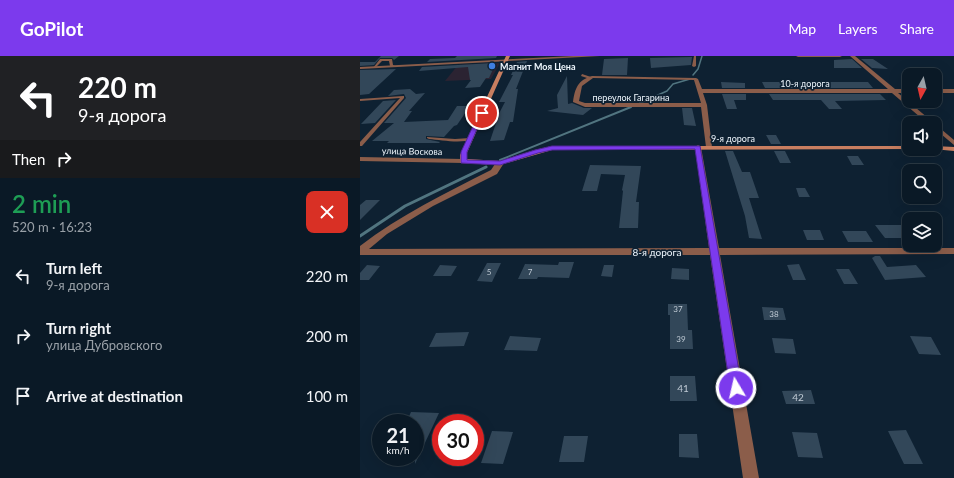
<!DOCTYPE html>
<html lang="en">
<head>
<meta charset="utf-8">
<style>
	:root { --surface:#0a1926; --page:#182632; --text:#f1f3f6; --muted:#99a0a7; --line:#2a3843; --accent:#7c3aed }
	body { margin:0; font-family:Lato,sans-serif; background:var(--page); color:var(--text); height:100vh; display:flex; flex-direction:column; font-size:15px; white-space:nowrap }
	* { box-sizing:border-box; margin:0 }
	p { font-size:13px; color:var(--muted) }
	.icon { flex:none; width:22px; height:22px; fill:none; stroke:currentColor; stroke-width:2; stroke-linecap:round; stroke-linejoin:round }
	.map { position:relative; flex:1; overflow:hidden }
	.drawer { display:flex; flex-direction:column; background:var(--surface); width:360px }
	.drawer>* { flex:none }
	.top-card { background:#202124; color:#fff; overflow:hidden }
	.needle { width:26px; rotate:188deg }
	.buttons { position:absolute; left:542px; top:12px; display:grid; gap:8px }
	.buttons a { display:grid; place-items:center; width:40px; height:40px; border-radius:8px; background:var(--surface); box-shadow:0 4px 16px #0002,0 0 0 1px var(--line); font-size:20px }
	.speed { position:absolute; left:12px; top:358px; display:flex; gap:8px; font-size:20px; font-weight:700; text-align:center }
	.speed>* { display:grid; place-content:center; width:52px; height:52px; border-radius:50%; background:var(--surface); box-shadow:0 4px 16px #0002,0 0 0 1px var(--line); line-height:1 }
	.speed small { font-size:10px; font-weight:400 }
	.speed .limit { border:6px solid #d22; background:#fff; color:#111 }
	.pin { position:absolute; display:grid; place-items:center; width:34px; height:34px; color:#fff; margin:-17px; border:2px solid #fff; border-radius:50%; box-shadow:0 1px 4px #0007 }
	.me { position:absolute; width:44px; margin:-22px; rotate:351deg; stroke-linejoin:round; filter:drop-shadow(0 0 3px #0008) }
	.turn { display:flex; align-items:center; gap:14px; height:84px; padding:0 12px; font-size:18px }
	.turn .icon { width:52px; height:52px; stroke-width:2.5 }
	.turn b { display:block; font-size:28px; line-height:34px }
	.then { display:flex; align-items:center; height:38px; padding:0 12px; background:#0003; gap:8px; font-size:15px }
	.round { display:grid; place-items:center; flex:none; width:42px; height:42px; border-radius:8px; background:var(--page) }
	.overview { display:flex; align-items:center; justify-content:space-between; height:68px; padding:0 12px }
	h1 { font-size:24px; font-weight:600; line-height:30px; color:#1e9e55 }
	ul { padding:0; list-style:none }
	li { display:flex; align-items:center; gap:12px; height:60px; padding:0 12px }
	li div { flex:1 }
	li b { display:block; font-size:15px }
	li em { font-style:normal }
	header { display:flex; align-items:center; gap:24px; box-sizing:border-box; height:56px; padding:0 20px; background:var(--accent); color:#fff }
	header strong { font-size:19px }
	nav { display:flex; gap:22px; margin-inline-start:auto; font-size:14px }
	main { display:flex; flex:1; min-height:0 }
	.map>svg:first-child { display:block }
</style>
</head>
<body>
<header>
<strong>GoPilot</strong>
<nav><a>Map</a><a>Layers</a><a>Share</a></nav>
</header>
<main>
<section class="drawer">
<div class="top-card">
<div class="turn"><svg class="icon" aria-label="left" viewBox="0 0 24 24"><path d="M17 20v-9H6M10 6l-5 5 5 5"/></svg><div><b>220 m</b>9-я дорога</div></div>
<div class="then">Then<svg class="icon" aria-label="right" viewBox="0 0 24 24"><path d="M7 20v-9h11M14 6l5 5-5 5"/></svg></div>
</div>
<div class="overview"><div><h1>2 min</h1><p>520 m · 16:23</p></div><a class="round" style="background:#d93025;color:#fff"><svg class="icon" aria-label="close" viewBox="0 0 24 24"><path d="M6 6l12 12M18 6L6 18"/></svg></a></div>
<ul>
<li><svg class="icon" aria-label="left" viewBox="0 0 24 24"><path d="M17 20v-9H6M10 6l-5 5 5 5"/></svg><div><b>Turn left</b><p>9-я дорога</p></div><em>220 m</em></li>
<li><svg class="icon" aria-label="right" viewBox="0 0 24 24"><path d="M7 20v-9h11M14 6l5 5-5 5"/></svg><div><b>Turn right</b><p>улица Дубровского</p></div><em>200 m</em></li>
<li><svg class="icon" aria-label="arrive" viewBox="0 0 24 24"><path d="M6 21V4h12l-3 4 3 4H6"/></svg><div><b>Arrive at destination</b></div><em>100 m</em></li>
</ul>
</section>
<div class="map">
<svg width="594" height="422" viewBox="0 0 594 422">
	<rect width="100%" height="100%" fill="#0e2132"/>
	<path fill="#2b2332" d="M140,7L131,23L85,25L98,9Z"/>
	<g fill="none" stroke-linecap="round" stroke-linejoin="round">
		<path stroke="#517580" stroke-width="1.5" d="M333,19L338,13L342,0
			M280,47L307,35L313,28L330,23"/>
		<path stroke="#517580" stroke-width="2" d="M280,47L282,46
			M140,104L271,51"/>
		<path stroke="#517580" stroke-width="3" d="M0,180L45,150L126,111"/>
	</g>
	<path fill="#324759" d="M21,0H39L34,4L32,2H20L14,9L0,10V6H15Z
		M97,0H137L136,2L67,6L70,3L95,2Z
		M332,1L331,9L291,12L290,2Z
		M268,2L267,19H242L244,3Z
		M492,3L502,12H474V4Z
		M501,3H513L528,13L512,12Z
		M167,5L156,33H158L153,66H150L144,84L130,85L136,67H134L145,46H139L153,19H151L157,6Z
		M134,7L133,9H135L129,22H126L120,31L105,32L111,24H110L108,11L59,15L62,11Z
		M36,13L9,38L0,39V14Z
		M207,20L208,48L212,47L224,52H232L223,59L187,55L198,52L197,39Z
		M361,26L385,27V32H362Z
		M402,26H508L513,32H405Z
		M50,33L56,38L65,37L49,55H52L44,66L88,64L97,50H110L97,69L94,70L84,81L66,80V83L80,86L79,87H27L29,85H12L34,67H24L46,42L44,38L28,40L34,34Z
		M362,38H386V44H374L377,53H367Z
		M409,38H520L526,44L475,45L482,53H469L461,44H413Z
		M36,44L15,67L1,68L23,45Z
		M322,52H332L336,70L324,69Z
		M406,79H416L421,88H411Z
		M365,95H373L382,116H390L399,142H389L402,183L389,182L385,160Z
		M414,95H425L431,107H420Z
		M487,100H498L504,109H492Z
		M230,109L281,110L276,146H279L278,172H259L263,135L262,134L265,119L241,118L237,135H222Z
		M436,132H445L450,141H439Z
		M6,144H20L0,164V149Z
		M515,169H549V182H525Z
		M443,174H460L464,184H447Z
		M482,175H506L513,186H488Z
		M515,200H520L527,211L556,209L566,221L525,224L512,202Z
		M199,206H214L209,222L178,221L177,223H158L165,208L198,209Z
		M127,207H141L132,226L117,225Z
		M439,208L446,224H433L427,209Z
		M7,209L20,210L9,224H0V217Z
		M80,209L97,210L91,220H73Z
		M244,209H254L252,221L241,220Z
		M312,212L329,213V224L311,223Z
		M476,213H489L498,228H484Z
		M308,248H327L328,274H332L333,293H310V259H308Z
		M402,251L423,252L426,264H404Z
		M109,276L104,290L69,291L76,277Z
		M150,280L181,282L177,295L144,294Z
		M550,280L571,281L581,299L559,298Z
		M412,282L433,283L436,298L415,297Z
		M310,320H335L337,345H310Z
		M451,334L455,348H426L422,335Z
		M51,356L79,357L55,408V367H46Z
		M546,374L563,408H544L528,375Z
		M132,375L153,376L143,408L121,407Z
		M432,376L457,377L463,402L438,401Z
		M319,378H337L339,402L319,401Z
		M204,380H228L224,406H199Z"/>
	<g fill="none" stroke-linecap="round" stroke-linejoin="round">
		<path fill="#8b5d4a" fill-rule="evenodd" d="M334,0H336V10L334,11L332,10Z
			M20,3H32L33,9L35,10L33,11L30,10L29,5H22L15,12H13Z
			M222,18L231,21L232,22L230,23L221,20Z
			M43,40H44V42L2,90H0V86L40,42L0,45V43Z
			M67,81L95,83L110,82L112,83C102,88 81,84 69,83L67,82Z"/>
		<path fill="#8b5d4a" fill-rule="evenodd" d="M213,0H240L0,13V11Z
			M436,0H482L480,1H438Z
			M490,0H495L535,33H549V37H538L574,67H567L532,37H343L347,49L352,91L349,93L346,91L341,51H225L213,46C215,32 218,24 232,20L336,22L338,23L342,33H528ZM233,22L334,24L341,47H225L219,45L222,30Z
			M575,33H594V37H575Z
			M575,68L594,84V89L575,73Z
			M338,89L341,91L359,192H594V198L360,199L399,422H383L350,199H0V190C40,159 86,137 131,114L137,105H140L144,107L137,118L73,150L27,178L9,193L349,192L335,91Z
			M0,101L103,103L107,105L103,107L0,105Z"/>
		<path fill="#c87e60" fill-rule="evenodd" d="M146,0H150L106,99L107,103L140,105L175,94L192,90H549V93H552L192,94L140,109L100,107V99Z
			M575,90L594,91V95L573,93H575Z"/>
	</g>
	<path fill="#7c3aed" stroke="#51269a" d="M122,55L124,57L107,96V104L140,105L175,94L192,90H340L382,332L381,336L376,338L372,336L370,332L335,93L192,94L178,97L140,109L101,107V96L119,57Z"/>
	<circle fill="#3f7fe0" stroke="#0e2132" stroke-width="1.5" cx="132" cy="10" r="4"/>
	<g text-anchor="middle" dominant-baseline="central" stroke-width="3.5" stroke-linejoin="round" paint-order="stroke">
		<g font-size="8" fill="#bfcad4">
			<text x="129" y="216">5</text>
			<text x="170" y="216">7</text>
			<text x="318" y="253">37</text>
			<text x="414" y="258">38</text>
			<text x="321" y="283">39</text>
		</g>
		<g font-size="9" font-weight="bold" fill="#eef6fd" stroke="#0e2132" text-anchor="start">
			<text x="140" y="10">Магнит Моя Цена</text>
		</g>
		<g font-size="9" fill="#eef6fd" stroke="#0e2132">
			<text x="445" y="27">10-я дорога</text>
			<text x="271" y="41">переулок Гагарина</text>
			<text x="373" y="82">9-я дорога</text>
			<text transform="translate(52 95) rotate(1)">улица Воскова</text>
		</g>
		<g font-size="10" fill="#eef6fd" stroke="#0e2132">
			<text x="297" y="196">8-я дорога</text>
		</g>
		<g font-size="10" fill="#bfcad4">
			<text x="323" y="332">41</text>
			<text x="438" y="341">42</text>
		</g>
	</g>
</svg>
<div class="buttons">
<a><svg class="needle" viewBox="-14 -14 28 28"><path d="M0-13l5 13h-10z" fill="#e53935"/><path d="M0 13l5-13h-10z" fill="#99a0a7"/></svg></a>
<a><svg class="icon" aria-label="sound" viewBox="0 0 24 24"><path d="M4 9h4l5-4v14l-5-4H4zM17 9q2 3 0 6"/></svg></a>
<a><svg class="icon" aria-label="search" viewBox="0 0 24 24"><circle cx="10" cy="10" r="6"/><path d="M15 15l6 6"/></svg></a>
<a><svg class="icon" aria-label="layers" viewBox="0 0 24 24"><path d="M12 4l9 5-9 5-9-5zM3 14l9 5 9-5"/></svg></a>
</div>
<div class="speed"><div>21<small>km/h</small></div><div class="limit">30</div></div>
<div class="pin" style="left:122px;top:57px;background:#d93025"><svg class="icon" aria-label="arrive" viewBox="0 0 24 24"><path d="M6 21V4h12l-3 4 3 4H6"/></svg></div>
<svg class="me" style="left:376px;top:332px" viewBox="-20 -20 40 40"><circle r="17" fill="#7c3aed" stroke="#fff" stroke-width="3"/><path d="M0-11L8 9 0 5-8 9z" fill="#fff"/></svg>
</div>
</main>
</body>
</html>
